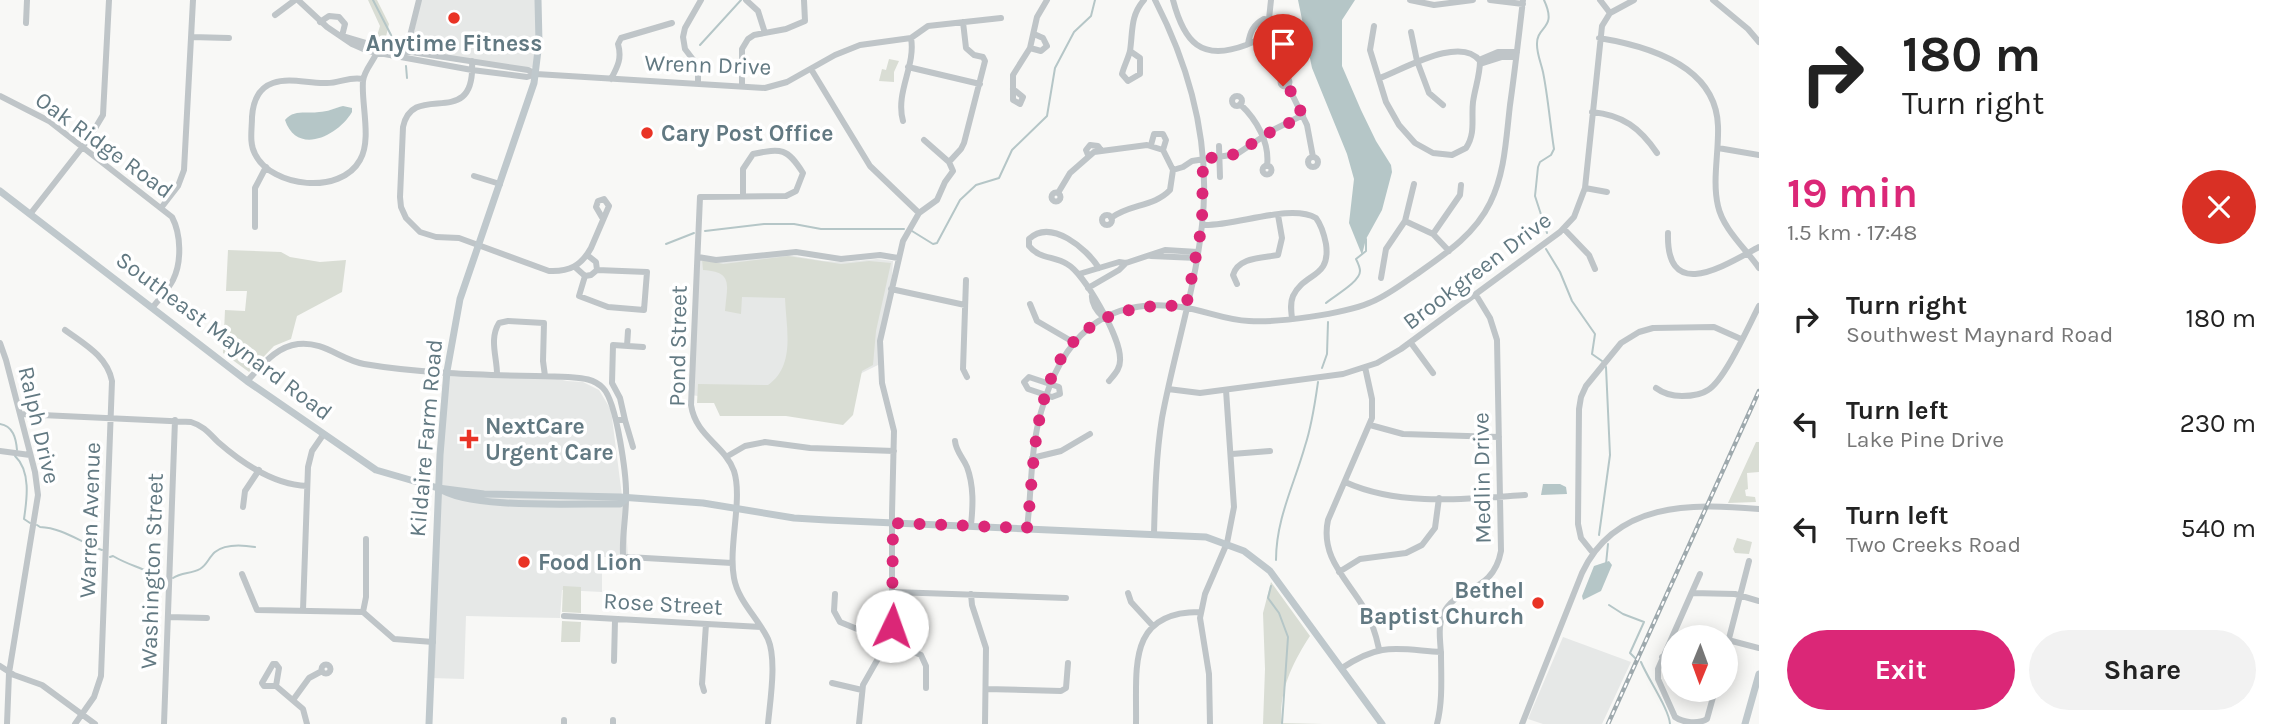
<!DOCTYPE html>
<html lang="en">
<head>
<meta charset="utf-8">
<style>
	:root { --surface:#fff; --page:#f2f2f2; --text:#222; --muted:#767676; --accent:#db2777 }
	body { margin:0; font-family:Karla,sans-serif; background:var(--page); color:var(--text); height:100vh; display:flex; flex-direction:column; font-size:26px; white-space:nowrap }
	* { box-sizing:border-box; margin:0 }
	p { font-size:23px; color:var(--muted) }
	.icon { flex:none; width:38px; height:38px; fill:none; stroke:currentColor; stroke-width:2; stroke-linecap:round; stroke-linejoin:round }
	.map { position:relative; flex:1; overflow:hidden }
	.sheet { display:flex; flex-direction:column; background:var(--surface); width:525px }
	.sheet>* { flex:none }
	.guide { background:#fff; color:var(--text); overflow:hidden }
	.needle { width:46px; rotate:181deg }
	.controls { position:absolute; left:1661px; top:625px; display:grid; gap:14px }
	.controls a { display:grid; place-items:center; width:77px; height:77px; border-radius:50%; background:var(--surface); box-shadow:0 4px 18px #0003; font-size:35px }
	.pin { position:absolute; display:grid; place-items:center; width:60px; height:60px; color:#fff; margin:-72px -30px; border-radius:50% 50% 50% 0; rotate:-45deg; box-shadow:0 0 7px #0007 }
	.pin .icon { rotate:45deg }
	.me { position:absolute; width:77px; margin:-38px; rotate:3deg; stroke-linejoin:round; filter:drop-shadow(0 0 5px #0008) }
	.turn { display:flex; align-items:center; gap:24px; height:147px; padding:0 28px; font-size:32px }
	.turn .icon { width:91px; height:91px; stroke-width:2.5 }
	.turn b { display:block; font-size:49px; line-height:60px }
	.round { display:grid; place-items:center; flex:none; width:74px; height:74px; border-radius:37px; background:var(--page) }
	.head { display:flex; align-items:center; justify-content:space-between; height:119px; padding:0 28px }
	h1 { font-size:42px; font-weight:700; line-height:52px; color:var(--accent) }
	.cta { display:flex; gap:14px; margin-top:auto; padding:14px 28px }
	.cta a { flex:1; height:80px; border-radius:42px; background:var(--accent); color:#fff; font-size:28px; font-weight:700; line-height:80px; text-align:center }
	.cta a+a { background:var(--page); color:var(--text) }
	ul { padding:0; list-style:none }
	li { display:flex; align-items:center; gap:21px; height:105px; padding:0 28px }
	li div { flex:1 }
	li b { display:block; font-size:26px }
	li em { font-style:normal }
	main { display:flex; flex:1; min-height:0 }
	.map>svg:first-child { display:block }
</style>
</head>
<body>
<main>
<div class="map">
<svg width="1759" height="724" viewBox="0 0 1759 724">
	<rect width="100%" height="100%" fill="#f8f8f6"/>
	<path fill="#e6e8e7" d="M421,0H537V67L526,68L410,50Z
		M788,255L824,261L846,262L877,259L893,261L891,289L880,341V364L789,409L691,395L698,257L720,262Z
		M447,371L545,376L567,381L583,382L599,390L611,410L626,527L628,557H602V592L562,590L560,618L466,616L464,679L431,678Z
		M1563,637L1631,662L1602,724H1543L1528,719Z"/>
	<path fill="#d9ddd4" d="M368,0H377L389,24L385,41L376,39L380,26Z
		M889,59L899,61L894,72V82L879,81L882,69L886,70Z
		M228,250L281,252L290,257L320,262L346,260L342,292L297,316L291,339L274,346L249,372L223,353L225,310L245,311L247,291H226Z
		M788,256L841,264L869,261L891,263L876,331L873,365L862,371L853,415L843,425L786,416H720L714,403H697L698,384L768,385C796,365 786,328 785,298L742,297L741,314L725,311C727,285 734,272 703,270L702,259L723,264Z
		M1756,442H1759V472L1747,473L1748,489L1745,490L1746,496L1755,497L1756,502L1728,503Z
		M1737,538L1752,542L1749,554L1735,553L1733,549Z
		M1271,582L1310,636C1293,662 1278,692 1282,723L1323,724H1263L1265,669L1263,613Z
		M563,586L581,587V613L562,612Z
		M562,621L581,622L580,642H561Z"/>
	<path fill="#b5c6c7" d="M1298,0H1355L1342,20V66L1361,110L1376,141L1391,165L1392,172L1382,210L1366,239L1362,255L1349,223L1354,179L1347,154L1312,68Z
		M343,106L352,108V112C338,136 297,156 285,120C294,109 307,114 319,112C327,112 335,108 343,106Z
		M1543,484H1560L1566,487L1567,494L1541,495Z
		M1609,561L1612,565L1601,591L1583,600L1582,596L1594,566Z"/>
	<g fill="none" stroke-linecap="round" stroke-linejoin="round">
		<path stroke="#b5c6c7" stroke-width="2" d="M373,0L391,35L393,45
			M1544,0C1558,30 1536,25 1537,45C1537,54 1541,63 1543,72C1548,97 1550,123 1554,149L1551,155L1540,162L1538,167L1535,196L1547,233
			M700,45L741,0
			M406,66L407,78
			M705,231L764,224H794L821,229H904
			M912,231L933,244L937,243L960,200L976,185L999,178L1012,150L1047,116L1055,68L1074,32L1091,16L1095,0
			M666,244L694,233
			M1546,249L1560,272L1572,301L1595,334L1592,354L1602,361
			M1326,303C1334,296 1360,282 1360,271C1360,267 1358,263 1356,259L1366,251V239
			M1322,368L1327,354L1328,322
			M0,424C13,426 16,438 17,450
			M15,456C31,471 27,499 24,519L30,523
			M37,525L40,527C63,528 80,542 102,550
			M1599,535L1610,455L1606,367
			M110,557L113,556C123,562 132,565 142,569C153,574 149,576 165,579
			M1276,560C1276,519 1294,485 1305,446C1312,425 1315,403 1318,382
			M1606,564L1608,544
			M173,578C181,572 191,574 200,569C207,565 209,557 215,552C226,543 243,545 255,547
			M1271,586L1268,598L1279,613L1288,637L1282,724
			M1609,605L1623,614L1644,622L1630,653L1635,658
			M1641,662C1648,679 1669,709 1670,724"/>
		<path stroke="#bfc5c8" stroke-width="6" d="M298,0L327,27L352,44L368,51L472,70L527,77L536,74
			M746,0L758,11L765,33
			M1173,0C1184,42 1201,62 1246,45C1255,41 1269,37 1273,28L1272,21L1264,19C1253,25 1250,32 1248,44
			M1410,0L1434,5L1473,0
			M1490,0L1523,4
			M1600,0L1610,13
			M1713,0L1748,29L1759,42
			M275,15L295,0
			M1269,19L1271,0
			M320,22L329,16L339,17L345,24L342,36
			M26,23L27,0
			M1374,26L1370,50L1386,102L1399,125L1415,143L1433,153L1452,155L1466,148C1476,133 1471,118 1473,102C1475,88 1480,75 1480,61C1461,35 1404,69 1380,78
			M1411,32L1417,61L1429,93L1443,105
			M342,36L379,47L528,70L536,74L765,88L787,82L835,55L860,45L911,38L928,26L1001,18
			M191,37L229,38
			M1599,38C1648,46 1716,66 1718,126C1719,152 1712,181 1718,206C1723,229 1746,249 1759,268
			M1030,48L1041,51L1047,46L1043,38L1034,34
			M1130,51L1140,58V74L1128,81L1122,74C1124,66 1128,59 1130,51C1133,31 1130,16 1144,0
			M406,52L419,0
			M1479,60L1498,52H1517
			M472,61C476,133 413,79 403,127L400,197L401,207L406,218L420,232L436,237L459,238L549,271C569,272 581,266 591,248L609,206L604,199L598,201L596,207L603,219
			M1480,64L1502,57H1516
			M908,67L980,84
			M811,69L870,166L919,213
			M1280.5 82a4.5 4.5 0 1 1 9 0a4.5 4.5 0 1 1-9 0Z
			M363,79C350,76 340,83 327,83C309,84 290,77 273,83C258,88 253,102 252,117C252,129 249,143 255,154C272,188 341,195 360,160C372,140 361,103 363,81C364,69 376,59 379,47
			M611,79C618,66 622,58 618,44L621,38L672,23
			M698,83V66L685,49L683,37L685,28L701,0
			M742,86V49L748,39L754,35L786,29L805,21L804,0
			M1288,86L1307,125L1313,157
			M1013,89L1023,97L1020,104L1013,100V75L1030,48L1037,17L1047,0
			M0,96L49,121L172,217C181,234 182,262 173,280C168,290 159,299 152,308
			M1232 101a5 5 0 1 1 10 0a5 5 0 1 1-10 0Z
			M1240,104C1257,120 1270,143 1267,166
			M1592,112C1623,115 1640,128 1657,153
			M903,121C895,92 916,66 911,38
			M1151,145L1154,134H1163L1166,140L1163,150
			M1219,146L1220,177
			M1718,148L1759,155
			M1088,155L1086,150L1090,145L1098,146L1101,150
			M1308 162a5 5 0 1 1 10 0a5 5 0 1 1-10 0Z
			M949,162L961,149L964,143L985,61L983,57L974,55L966,48L963,22
			M1262.5 170a4.5 4.5 0 1 1 9 0a4.5 4.5 0 1 1-9 0Z
			M1173,170L1183,167L1192,161L1237,154L1273,130L1303,115
			M474,176L500,184
			M1585,188L1607,192
			M1051.5 197a4.5 4.5 0 1 1 9 0a4.5 4.5 0 1 1-9 0Z
			M1058,193L1070,173L1094,152L1147,145L1163,150L1173,170L1170,190C1154,207 1129,204 1111,218
			M743,195V169L753,154C782,148 787,148 803,173L796,191L786,196L700,197L691,405C696,437 724,444 734,471C743,499 728,546 734,578C738,601 758,618 768,639C777,660 770,701 768,724
			M161,208L178,186L184,170L193,0
			M31,213L88,140L103,115L109,0
			M1102 220a5 5 0 1 1 10 0a5 5 0 1 1-10 0Z
			M1405,221L1433,234L1449,251
			M1202,225C1234,227 1290,203 1316,218C1322,226 1324,234 1326,244C1331,279 1304,272 1293,296C1290,303 1291,310 1292,318
			M255,227V188L266,167
			M1564,229L1589,255L1595,269
			M1668,233C1666,304 1725,265 1759,247
			M1433,234L1460,195L1461,185
			M1151,256L1197,258
			M698,257L716,260L796,252L841,259L880,255L898,258
			M575,267L585,276L591,275L597,270L596,262L587,255
			M1099,268C1087,249 1051,218 1029,239V246C1039,259 1054,256 1067,264C1085,274 1120,337 1120,358C1121,368 1115,374 1109,381
			M1079,274L1119,262L1126,263L1165,250L1198,252
			M585,276L579,296L608,307L644,310L647,272L597,270
			M1381,278L1386,249L1405,221L1414,184
			M966,280L963,369L967,377
			M1237,284L1233,275C1238,257 1262,258 1278,255L1282,238L1278,215
			M1088,288L1119,270L1126,263
			M891,289L965,305
			M1092,295C1091,303 1097,312 1103,317
			M1030,304L1037,321L1073,342
			M65,330C84,344 107,356 112,381L101,676L94,697L75,724
			M0,343L6,360L35,472L38,495L9,673L7,724
			M1411,343L1433,373
			M627,346L628,331
			M1365,367L1372,399V418L1328,520C1320,557 1347,579 1364,608C1372,621 1376,635 1379,649
			M497,374C497,357 489,339 499,323L508,321L544,323L543,361L545,376
			M1029,377L1059,387L1060,394L1052,397L1028,389L1024,382Z
			M247,381C262,366 275,347 298,344C324,341 341,360 364,364C428,375 502,375 568,377C581,378 593,378 603,388C617,402 627,478 626,499C626,517 622,536 623,554
			M1656,388C1664,394 1672,396 1682,396C1690,396 1701,395 1708,390C1725,380 1749,325 1759,306
			M1168,389L1200,393L1343,374L1377,363L1401,349L1560,232L1574,217L1585,188L1602,26L1610,13L1634,0
			M20,414L191,422C204,426 209,433 218,442C242,463 275,485 307,486
			M616,420H625L620,398L612,383L613,345L643,347
			M625,420L633,447
			M1370,425L1403,434L1499,437
			M955,441C956,452 963,457 967,467C974,486 973,506 971,525
			M0,451L30,455
			M1232,454L1270,451
			M726,457L745,446L765,442L810,448L894,451
			M1032,458L1061,451L1090,434
			M1345,482C1400,507 1466,499 1525,495
			M243,507L245,491L259,470
			M1027,528C1032,489 1030,450 1041,412C1061,340 1101,296 1181,307C1204,310 1225,320 1249,321C1277,323 1343,314 1369,303C1385,297 1399,286 1414,276C1442,256 1474,236 1490,203C1505,173 1506,139 1510,105C1515,70 1519,35 1523,0
			M1154,534C1155,496 1156,455 1162,418C1174,353 1195,290 1202,225C1211,146 1191,70 1155,0
			M1593,553L1581,538L1578,524L1579,409L1581,397L1586,386L1621,343L1639,332L1653,328L1714,327L1741,339
			M628,557L732,563
			M1339,572L1360,559L1406,553L1422,545L1435,528L1439,498
			M242,574L257,610L363,612L394,639L433,642
			M1700,574L1658,669V679L1675,717C1683,723 1699,724 1707,719L1715,690
			M893,592L1066,598
			M1128,593L1131,602L1153,626
			M1692,593L1735,594L1759,601
			M835,594L834,611L840,622L921,655L926,666V688
			M971,594L972,605L986,648L985,724
			M303,610L308,467L312,451L323,435
			M363,612L366,597V539
			M564,616L761,627
			M168,617L207,618
			M1728,640L1759,648
			M1726,650L1749,561
			M1662,657L1673,661
			M614,661L615,620
			M321.5 669a4.5 4.5 0 1 1 9 0a4.5 4.5 0 1 1-9 0Z
			M0,666L14,675L42,685L95,724
			M1342,668C1381,642 1396,649 1441,652
			M832,683L862,690
			M276,686H264L262,683L273,664H276L279,668L276,686L303,709L307,724
			M986,689L1061,691L1066,688L1068,663
			M704,691L702,684L706,624
			M293,700L309,678L322,671
			M164,724L175,420
			M564,724V720
			M613,724V720
			M859,724L863,685L888,641L892,620V514L894,431L882,383L880,341L903,241L919,213L937,200L945,182L953,171L949,162L924,140
			M1136,724C1137,669 1126,611 1201,612
			M1210,724L1209,674L1200,618L1205,594L1227,543L1234,507L1226,390
			M1437,724C1443,701 1441,676 1441,653C1440,640 1438,626 1443,614C1457,585 1493,594 1501,551L1497,340L1490,318L1476,295
			M1522,724L1582,573C1615,502 1691,503 1759,509"/>
		<path stroke="#bfc8cc" stroke-width="7" d="M0,191L247,381L376,470L438,488L484,494L620,497L703,503L794,518L827,520L1206,537L1244,551L1270,571L1382,724
			M439,488C468,510 580,503 620,504L626,499
			M429,724L440,455L447,371L460,299L534,83L539,42L538,0
			M1745,724L1759,674"/>
		<defs>
			<path id="rail" d="M1608,724L1759,391"/>
		</defs>
		<use href="#rail" stroke="#9ea9ad" stroke-width="4.5"/>
		<use href="#rail" stroke="#fff" stroke-width="2" stroke-dasharray="5" stroke-linecap="butt"/>
	</g>
	<g fill="none" stroke-linecap="round" stroke-linejoin="round">
		<path stroke="#db2777" stroke-width="12" stroke-dasharray="0 21.6" d="M892,626L893,523L1027,528C1037,451 1029,340 1122,312C1142,306 1164,304 1186,307L1202,225L1203,159L1237,154L1263,136L1303,116L1288,86H1283"/>
	</g>
	<g fill="#e93325" stroke="#fff" stroke-width="2.5">
		<circle cx="454" cy="18" r="7"/>
		<circle cx="647" cy="133" r="7"/>
		<path d="M465.5 428.5h7v7h7v7h-7v7h-7v-7h-7v-7h7z"/>
		<circle cx="524" cy="562" r="7"/>
		<circle cx="1538" cy="603" r="7"/>
	</g>
	<g text-anchor="middle" dominant-baseline="central" stroke-width="7" stroke-linejoin="round" paint-order="stroke">
		<g font-size="23" font-weight="bold" fill="#627982" stroke="#fff" text-anchor="start">
			<text x="454" y="43" text-anchor="middle">Anytime Fitness</text>
			<text x="661" y="133">Cary Post Office</text>
			<text x="485" y="426">NextCare<tspan x="485" dy="26">Urgent Care</tspan></text>
			<text x="538" y="562">Food Lion</text>
			<text x="1524" y="590" text-anchor="end">Bethel<tspan x="1524" dy="26">Baptist Church</tspan></text>
		</g>
		<g font-size="23" fill="#627982" stroke="#fff">
			<text transform="translate(708 65) rotate(2)">Wrenn Drive</text>
			<text transform="translate(104 145) rotate(36)">Oak Ridge Road</text>
			<text transform="translate(1477 271) rotate(-37)">Brookgreen Drive</text>
			<text transform="translate(224 336) rotate(37)">Southeast Maynard Road</text>
			<text transform="translate(678 346) rotate(-89)">Pond Street</text>
			<text transform="translate(39 425) rotate(77)">Ralph Drive</text>
			<text transform="translate(426 438) rotate(-85)">Kildaire Farm Road</text>
			<text transform="translate(1482 478) rotate(-91)">Medlin Drive</text>
			<text transform="translate(90 520) rotate(-88)">Warren Avenue</text>
			<text transform="translate(152 571) rotate(-88)">Washington Street</text>
			<text transform="translate(663 604) rotate(3)">Rose Street</text>
		</g>
	</g>
</svg>
<div class="controls">
<a><svg class="needle" viewBox="-14 -14 28 28"><path d="M0-13l5 13h-10z" fill="#e53935"/><path d="M0 13l5-13h-10z" fill="#767676"/></svg></a>
</div>
<div class="pin" style="left:1283px;top:86px;background:#d93025"><svg class="icon" aria-label="arrive" viewBox="0 0 24 24"><path d="M6 21V4h12l-3 4 3 4H6"/></svg></div>
<svg class="me" style="left:892px;top:626px" viewBox="-20 -20 40 40"><circle r="19" fill="#fff"/><path d="M0-13L10 11 0 6-10 11z" fill="#db2777"/></svg>
</div>
<section class="sheet">
<div class="guide">
<div class="turn"><svg class="icon" aria-label="right" viewBox="0 0 24 24"><path d="M7 20v-9h11M14 6l5 5-5 5"/></svg><div><b>180 m</b>Turn right</div></div>
</div>
<div class="head"><div><h1>19 min</h1><p>1.5 km · 17:48</p></div><a class="round" style="background:#d93025;color:#fff"><svg class="icon" aria-label="close" viewBox="0 0 24 24"><path d="M6 6l12 12M18 6L6 18"/></svg></a></div>
<ul>
<li><svg class="icon" aria-label="right" viewBox="0 0 24 24"><path d="M7 20v-9h11M14 6l5 5-5 5"/></svg><div><b>Turn right</b><p>Southwest Maynard Road</p></div><em>180 m</em></li>
<li><svg class="icon" aria-label="left" viewBox="0 0 24 24"><path d="M17 20v-9H6M10 6l-5 5 5 5"/></svg><div><b>Turn left</b><p>Lake Pine Drive</p></div><em>230 m</em></li>
<li><svg class="icon" aria-label="left" viewBox="0 0 24 24"><path d="M17 20v-9H6M10 6l-5 5 5 5"/></svg><div><b>Turn left</b><p>Two Creeks Road</p></div><em>540 m</em></li>
</ul>
<div class="cta"><a>Exit</a><a>Share</a></div>
</section>
</main>
</body>
</html>
